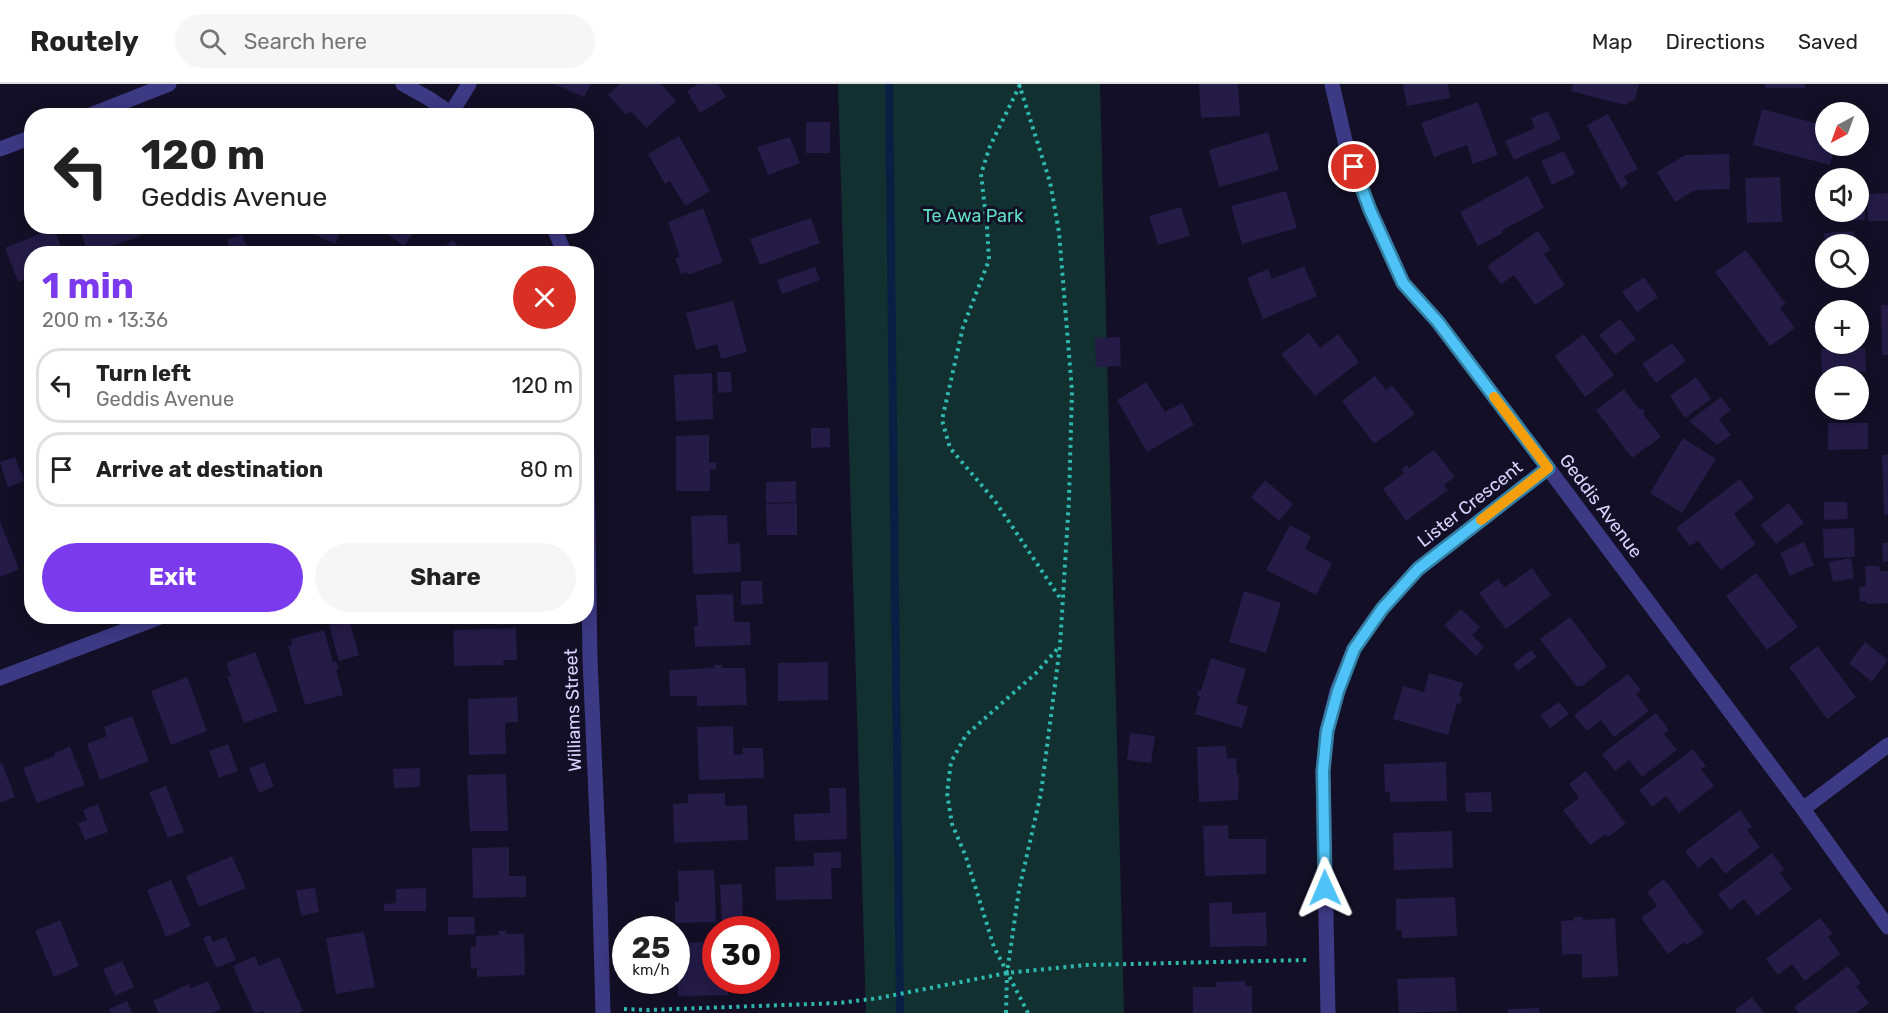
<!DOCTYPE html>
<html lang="en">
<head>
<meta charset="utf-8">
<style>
	:root { --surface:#fff; --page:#f6f6f6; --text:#222; --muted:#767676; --line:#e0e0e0; --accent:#7c3aed }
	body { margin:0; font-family:Rubik,sans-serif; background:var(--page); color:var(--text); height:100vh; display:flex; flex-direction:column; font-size:22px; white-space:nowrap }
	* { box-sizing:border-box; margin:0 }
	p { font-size:20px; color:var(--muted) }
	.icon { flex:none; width:33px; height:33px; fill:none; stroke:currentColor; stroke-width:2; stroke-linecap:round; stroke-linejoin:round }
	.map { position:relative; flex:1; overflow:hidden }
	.panel { position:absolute; left:24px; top:162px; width:570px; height:378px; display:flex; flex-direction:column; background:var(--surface); border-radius:24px; box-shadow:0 3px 15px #0003 }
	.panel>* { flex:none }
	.top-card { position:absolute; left:24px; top:24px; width:570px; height:126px; border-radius:24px; box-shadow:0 3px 15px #0003; background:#fff; color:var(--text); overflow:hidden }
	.needle { width:39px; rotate:221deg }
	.fabs { position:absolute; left:1815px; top:18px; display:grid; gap:12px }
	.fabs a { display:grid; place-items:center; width:54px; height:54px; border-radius:50%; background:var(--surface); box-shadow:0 3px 15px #0003; font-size:30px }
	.speed { position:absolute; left:612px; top:832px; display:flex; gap:12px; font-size:30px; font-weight:700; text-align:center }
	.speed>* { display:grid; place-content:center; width:78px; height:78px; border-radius:50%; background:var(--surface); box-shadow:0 3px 15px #0003; line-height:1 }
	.speed small { font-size:15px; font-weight:400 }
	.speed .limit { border:9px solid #d22; background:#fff; color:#111 }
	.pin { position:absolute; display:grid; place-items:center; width:51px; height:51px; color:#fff; margin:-26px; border:3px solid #fff; border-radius:50%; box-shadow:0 2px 6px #0007 }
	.me { position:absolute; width:66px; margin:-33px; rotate:359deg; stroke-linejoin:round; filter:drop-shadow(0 0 4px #0008) }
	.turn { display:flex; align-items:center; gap:21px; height:126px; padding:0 18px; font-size:27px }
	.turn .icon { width:78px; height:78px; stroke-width:2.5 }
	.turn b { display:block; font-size:42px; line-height:51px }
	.round { display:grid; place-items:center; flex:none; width:63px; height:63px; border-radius:32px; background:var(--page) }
	.overview { display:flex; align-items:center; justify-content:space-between; height:102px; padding:0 18px }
	h1 { font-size:36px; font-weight:700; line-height:45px; color:var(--accent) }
	.button { display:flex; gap:12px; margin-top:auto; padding:12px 18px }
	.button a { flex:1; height:69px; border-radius:36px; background:var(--accent); color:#fff; font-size:24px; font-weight:700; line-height:69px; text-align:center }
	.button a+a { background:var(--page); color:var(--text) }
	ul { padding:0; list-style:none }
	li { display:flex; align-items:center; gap:18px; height:75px; margin:0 12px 9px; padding:0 6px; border:3px solid var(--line); border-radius:24px }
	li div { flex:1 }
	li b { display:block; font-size:22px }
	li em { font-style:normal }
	header { display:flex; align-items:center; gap:36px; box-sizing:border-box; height:84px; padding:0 30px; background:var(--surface); border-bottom:2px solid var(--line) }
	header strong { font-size:28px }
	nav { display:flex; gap:33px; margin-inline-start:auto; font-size:21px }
	.search { width:420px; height:54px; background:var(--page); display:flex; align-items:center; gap:15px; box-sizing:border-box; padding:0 21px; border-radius:33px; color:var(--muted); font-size:22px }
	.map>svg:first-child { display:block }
</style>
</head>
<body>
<header>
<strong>Routely</strong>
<div class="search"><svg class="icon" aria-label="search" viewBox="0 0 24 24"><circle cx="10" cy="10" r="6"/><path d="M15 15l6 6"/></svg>Search here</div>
<nav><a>Map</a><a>Directions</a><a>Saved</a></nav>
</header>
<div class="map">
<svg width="1888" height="929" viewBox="0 0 1888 929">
	<rect width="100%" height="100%" fill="#130f26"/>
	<path fill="#12302f" d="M838,0H1100L1124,929H866Z"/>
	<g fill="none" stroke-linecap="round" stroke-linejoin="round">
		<path stroke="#0a1f44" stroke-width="8" d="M889,0L900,929"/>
	</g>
	<path fill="#241b47" d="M554,0H591L584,13Z
		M620,0H661L676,17L646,44L631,27L626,31L608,11Z
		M698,0H718L726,13L700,29L687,7Z
		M1199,0H1238L1240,32L1201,34Z
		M1403,0H1448L1450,14L1407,22Z
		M1573,0H1639L1635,15L1625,21L1571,7Z
		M1765,0H1805V4H1765Z
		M1478,18L1498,71L1473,80L1467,61L1434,73L1421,39Z
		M1762,25L1826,42V62H1835L1830,81L1753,61Z
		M1548,27L1561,55L1514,76L1505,57L1535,44L1531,34Z
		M1608,30L1638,85L1624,92L1628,100L1621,105L1587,41Z
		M806,38H830V69H806Z
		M1268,48L1279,86L1219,103L1209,66Z
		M679,52L710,107L685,122L670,97L665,100L648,70Z
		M790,53L800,79L768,91L757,63Z
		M1564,67L1575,90L1552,101L1541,77Z
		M1729,70L1730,105L1695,106L1675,118L1657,88L1685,71Z
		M1528,92L1544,124L1501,147L1503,149L1478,162L1460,128Z
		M1780,93L1782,138L1747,139L1745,94Z
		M1286,107L1297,144L1242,160L1231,122Z
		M1858,109H1864L1865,136L1838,137V128H1858Z
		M1888,109V137H1868L1867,110Z
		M1181,123L1190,152L1158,161L1149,132Z
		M703,124L723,178L688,191L687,188L681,190L675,174L680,173L668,138Z
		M811,134L820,159L760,181L750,155Z
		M79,142H137L141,152L88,170Z
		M308,142H343L335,160L306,147Z
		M375,142H418L404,162Z
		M54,144L64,170H32V192L18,198L5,164Z
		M1538,147L1551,166L1544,170L1565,201L1535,221L1514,191L1501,200L1487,182Z
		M1854,147V160H1825L1824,149Z
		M242,150L249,170H232L227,156Z
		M453,156L464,170H435Z
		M1746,166L1786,220L1780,224L1795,244L1770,262L1715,188Z
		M1304,182L1317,212L1263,235L1247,194L1268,185L1272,195Z
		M815,183L820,196L782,210L777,196Z
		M1644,193L1658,213L1637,228L1622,208Z
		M733,217L747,268L721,275L717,260L696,266L686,229Z
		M1881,221H1888V271H1882Z
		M1620,235L1636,255L1615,271L1599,251Z
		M1309,249L1320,264L1338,250L1359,278L1315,312L1281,270Z
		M1584,250L1614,291L1585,313L1555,272Z
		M1120,253L1121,282L1096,283L1095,254Z
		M1672,259L1686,277L1656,299L1642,280Z
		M1865,264L1866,288L1822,289L1821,265Z
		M717,288H731L732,308L718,309Z
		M712,289L713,335L676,337L674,291Z
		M1375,292L1386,306L1392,301L1415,330L1374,360L1342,317Z
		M1696,293L1711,315L1685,334L1670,312Z
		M1146,298L1165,328L1182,319L1194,341L1147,368L1117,316Z
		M1624,305L1640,326L1642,324L1645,328L1643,330L1661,353L1632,374L1596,326Z
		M1721,313L1731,326L1719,335L1731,351L1717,361L1689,337Z
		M1828,339H1868V365L1828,366Z
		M811,344H830V363L811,364Z
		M709,351V379L716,378V385H710V407H676V352Z
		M1683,354L1716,375L1682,429L1650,409Z
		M1434,366L1455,393L1444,401L1448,406L1406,437L1383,405L1404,389L1401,385L1407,381L1409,384Z
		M1882,371H1888V431H1884Z
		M15,373L24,397L8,403L0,378Z
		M1740,395L1754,414L1734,430L1756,460L1721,486L1698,457L1690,462L1676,444Z
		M1265,396L1293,420L1279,437L1251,413Z
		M796,397V418L766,419V398Z
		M1824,418H1847L1848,435L1824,436Z
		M797,419V451H767L766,420Z
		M1789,419L1804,439L1776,460L1761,441Z
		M727,431L728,460L740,459L741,488L693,490L691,432Z
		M0,437L19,485L0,493Z
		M1290,441L1311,452L1305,465L1332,479L1316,511L1266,486Z
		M1854,444L1855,473L1824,474L1823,445Z
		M1804,458L1814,481L1790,492L1780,469Z
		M1882,459H1888V477L1883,478Z
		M1851,474L1854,494L1833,498L1829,478Z
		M1865,482H1879L1880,487H1888V519L1866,520V517L1860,518L1859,503L1866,502Z
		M1532,484L1551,511L1506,545L1479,509L1498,495L1504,504Z
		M1756,489L1798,543L1767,566L1726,512Z
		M741,497H762L763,520L741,521Z
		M1244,507L1281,519L1266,569L1229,558Z
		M733,510L734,538H750L751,561L695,563L694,542H698L696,511Z
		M1461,525L1480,543L1472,551L1484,563L1476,572L1444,541Z
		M498,532H524L525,539L498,541Z
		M1570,533L1607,582L1581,603L1580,601L1577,603L1540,555Z
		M349,536L359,571L339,577L329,541Z
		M516,544L517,576H503L504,581L454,582L453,546Z
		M324,546L333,578L336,577L339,585L336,586L343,611L305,621L288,562L292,561L291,555Z
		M1865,558L1888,576L1872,598L1849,579Z
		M1818,562L1856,613L1827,635L1789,583Z
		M1531,566L1537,573L1518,587L1513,580Z
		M255,568L278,627L244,639L227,593L231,592L226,579Z
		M1211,574L1246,585L1236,619L1248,623L1242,644L1195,630L1200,612H1197L1198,606L1201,607Z
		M828,578V616L778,617V579Z
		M714,581H722V584H745L747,621L697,622V612H670L669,586L714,584Z
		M1429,589L1463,599L1459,612L1462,613L1460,620L1457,619L1448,651L1393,635L1403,602L1424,608Z
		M1628,590L1641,606L1636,610L1649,627L1614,653L1601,636L1587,647L1574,631Z
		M187,593L207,647L171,661L151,607Z
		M517,613L518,638L505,639L506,670L469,671L468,615Z
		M1559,618L1569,630L1550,644L1540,631Z
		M1656,629L1669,646L1664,650L1677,666L1642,693L1629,676L1615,687L1602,670Z
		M132,632L149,677L100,696L87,660L107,652L104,643Z
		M733,642L734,671L743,670L742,664H763L764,694L699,696L697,643Z
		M1130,649L1155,652L1151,679L1127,676Z
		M228,660L238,687L219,694L209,667Z
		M1226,662L1227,675L1236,674L1237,691H1239L1238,716L1199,718L1197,663Z
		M70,663L85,701L37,719L23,684L55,672L54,669Z
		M1693,665L1706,682L1701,685L1714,702L1679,729L1666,712L1652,723L1639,706Z
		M264,678L274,702L259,709L249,684Z
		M1446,678L1447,717L1390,718V708H1385L1384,680Z
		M2,679L15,713L0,719V680Z
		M420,684V703L394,704L393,685Z
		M1586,687L1626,740L1608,753L1606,750L1590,761L1563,726L1579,714L1569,700Z
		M506,690L508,747H470L467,691Z
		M166,702L184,748L168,754L149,708Z
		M829,704H846L847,755L795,757L794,730L830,729Z
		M1491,708L1492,728H1466L1465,709Z
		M725,709V722L747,721L748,756L674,759L673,720L688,719V710Z
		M98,720L108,748L85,756L78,739L87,736L83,726Z
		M1740,726L1752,743L1747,746L1760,763L1725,790L1712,773L1698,784L1685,767Z
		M1228,741L1229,755H1266V790L1205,792L1203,742Z
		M1452,747L1453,784L1394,786L1393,749Z
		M509,763V792H526V813L473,814L472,764Z
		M841,768V784H831L832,815L776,816L775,783L814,782V769Z
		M1772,769L1784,785L1780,789L1792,805L1757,832L1744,815L1730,826L1718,810Z
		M232,772L246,804L199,823L186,792Z
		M714,786L716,838L675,839V818H679L678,787Z
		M1664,795L1704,849L1686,861L1684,858L1668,870L1641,834L1657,822L1647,808Z
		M171,796L191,842L166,853L147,806Z
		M742,800L743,839L722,840L720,801Z
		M315,804L319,828L301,832L296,806Z
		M426,804V827H384V820L396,819V805Z
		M1455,813L1457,852L1402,854V846H1396V815Z
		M1232,818V830L1266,828L1267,862L1210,863L1209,819Z
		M448,833H474L475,850L448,851Z
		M1574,833H1583V836L1615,834L1618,892L1582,894V870L1562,871L1561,837L1574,836Z
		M1820,834L1833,850L1828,853L1840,870L1805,897L1792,880L1778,891L1766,875Z
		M60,836L79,882L54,893L35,847Z
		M498,847H506V850H524L525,891L477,893V884L471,885L470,863H476V852L499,851Z
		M364,848L375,903L336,910L326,854Z
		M210,851L213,858L226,853L236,876L216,884L203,854Z
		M712,858L716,897H728V911L678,912L676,859Z
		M255,872L259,882L279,873L303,927L299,929H265L263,927L254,929L233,882Z
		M122,877L134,903L115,912L103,885Z
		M1848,882L1861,899L1856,902L1869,919L1856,929H1799L1794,923Z
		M1455,893L1457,927L1399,929L1397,895Z
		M208,897L221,925L213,929H159L153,917L189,900L191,904Z
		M1245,897V902H1252V929H1193V903H1216V898Z
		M1752,913L1764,929H1737L1735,926Z
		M127,917L132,929H111L109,925Z
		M1539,924L1540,929H1508V925Z"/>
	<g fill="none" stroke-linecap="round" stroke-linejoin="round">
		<path stroke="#2fb8b0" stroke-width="4" stroke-dasharray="3 4.5" stroke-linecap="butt" d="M1020,1L990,62L981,90L987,143L989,176L963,243L942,336L950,364L995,417L1062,517
			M624,925L648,926L839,919L879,914L1007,889L1085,881L1306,876
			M1006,929L1007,889L1019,806L1041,709L1060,562L1069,415L1072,307L1059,148L1050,98L1019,0
			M1028,929L994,863L966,773L952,740L947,709L951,678L966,651L1036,589L1059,563"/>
		<path stroke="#3d3a85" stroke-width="15" d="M403,0L428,14L455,32
			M1332,0L1346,61L1370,126L1403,199L1438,238L1548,384L1803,725L1888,843
			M451,29L469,0
			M88,32L169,0
			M0,65L32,53
			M553,142L565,170
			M586,322L590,575L599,781L603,929
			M0,594L163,532
			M1803,725L1888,661
			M1328,929L1323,687L1327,647L1337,607L1354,565L1382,525L1418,485L1548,384"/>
	</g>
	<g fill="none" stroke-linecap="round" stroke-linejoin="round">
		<defs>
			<path id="route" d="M1325,804L1323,687L1327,647L1338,607L1354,565L1382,525L1418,485L1548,384L1438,238L1403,199L1370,126L1354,83"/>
		</defs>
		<use href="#route" stroke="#337fa1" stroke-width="15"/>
		<use href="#route" stroke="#4fc3f7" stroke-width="10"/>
		<path stroke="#f59e0b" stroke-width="10" d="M1481,436L1548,384L1494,313"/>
	</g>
	<g text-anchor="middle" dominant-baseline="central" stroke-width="6" stroke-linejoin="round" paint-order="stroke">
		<g font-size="18" fill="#5fe0c0" stroke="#130f26">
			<text x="973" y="132">Te Awa Park</text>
		</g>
		<g font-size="18" fill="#d9d4ff" stroke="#130f26">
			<text transform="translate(1470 420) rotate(-38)">Lister Crescent</text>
			<text transform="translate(1601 422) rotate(53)">Geddis Avenue</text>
			<text transform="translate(573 626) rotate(-92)">Williams Street</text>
		</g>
	</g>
</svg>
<div class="fabs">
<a><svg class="needle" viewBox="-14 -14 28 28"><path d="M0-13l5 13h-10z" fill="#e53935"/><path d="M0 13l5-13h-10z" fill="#767676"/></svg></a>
<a><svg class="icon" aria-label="sound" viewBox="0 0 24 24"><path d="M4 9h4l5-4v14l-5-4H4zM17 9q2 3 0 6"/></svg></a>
<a><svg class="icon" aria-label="search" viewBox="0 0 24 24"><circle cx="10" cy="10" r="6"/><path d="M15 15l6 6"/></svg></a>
<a>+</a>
<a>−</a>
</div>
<div class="speed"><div>25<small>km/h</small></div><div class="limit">30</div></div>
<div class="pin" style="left:1354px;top:83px;background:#d93025"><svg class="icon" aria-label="arrive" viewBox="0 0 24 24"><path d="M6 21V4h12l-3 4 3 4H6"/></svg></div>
<svg class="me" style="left:1325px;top:804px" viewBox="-20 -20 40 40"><path d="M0-17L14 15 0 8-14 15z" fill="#4fc3f7" stroke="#fff" stroke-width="4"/></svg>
<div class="top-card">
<div class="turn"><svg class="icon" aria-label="left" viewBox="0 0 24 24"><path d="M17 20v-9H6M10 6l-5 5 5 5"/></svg><div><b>120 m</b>Geddis Avenue</div></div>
</div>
<section class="panel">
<div class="overview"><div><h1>1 min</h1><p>200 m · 13:36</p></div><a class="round" style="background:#d93025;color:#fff"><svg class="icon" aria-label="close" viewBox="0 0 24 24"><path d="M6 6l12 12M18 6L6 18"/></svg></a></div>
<ul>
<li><svg class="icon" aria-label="left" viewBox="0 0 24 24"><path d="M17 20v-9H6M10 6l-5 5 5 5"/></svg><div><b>Turn left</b><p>Geddis Avenue</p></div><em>120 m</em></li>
<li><svg class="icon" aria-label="arrive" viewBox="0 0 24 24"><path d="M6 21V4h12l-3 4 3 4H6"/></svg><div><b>Arrive at destination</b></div><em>80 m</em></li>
</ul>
<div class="button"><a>Exit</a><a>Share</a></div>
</section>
</div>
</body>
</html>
